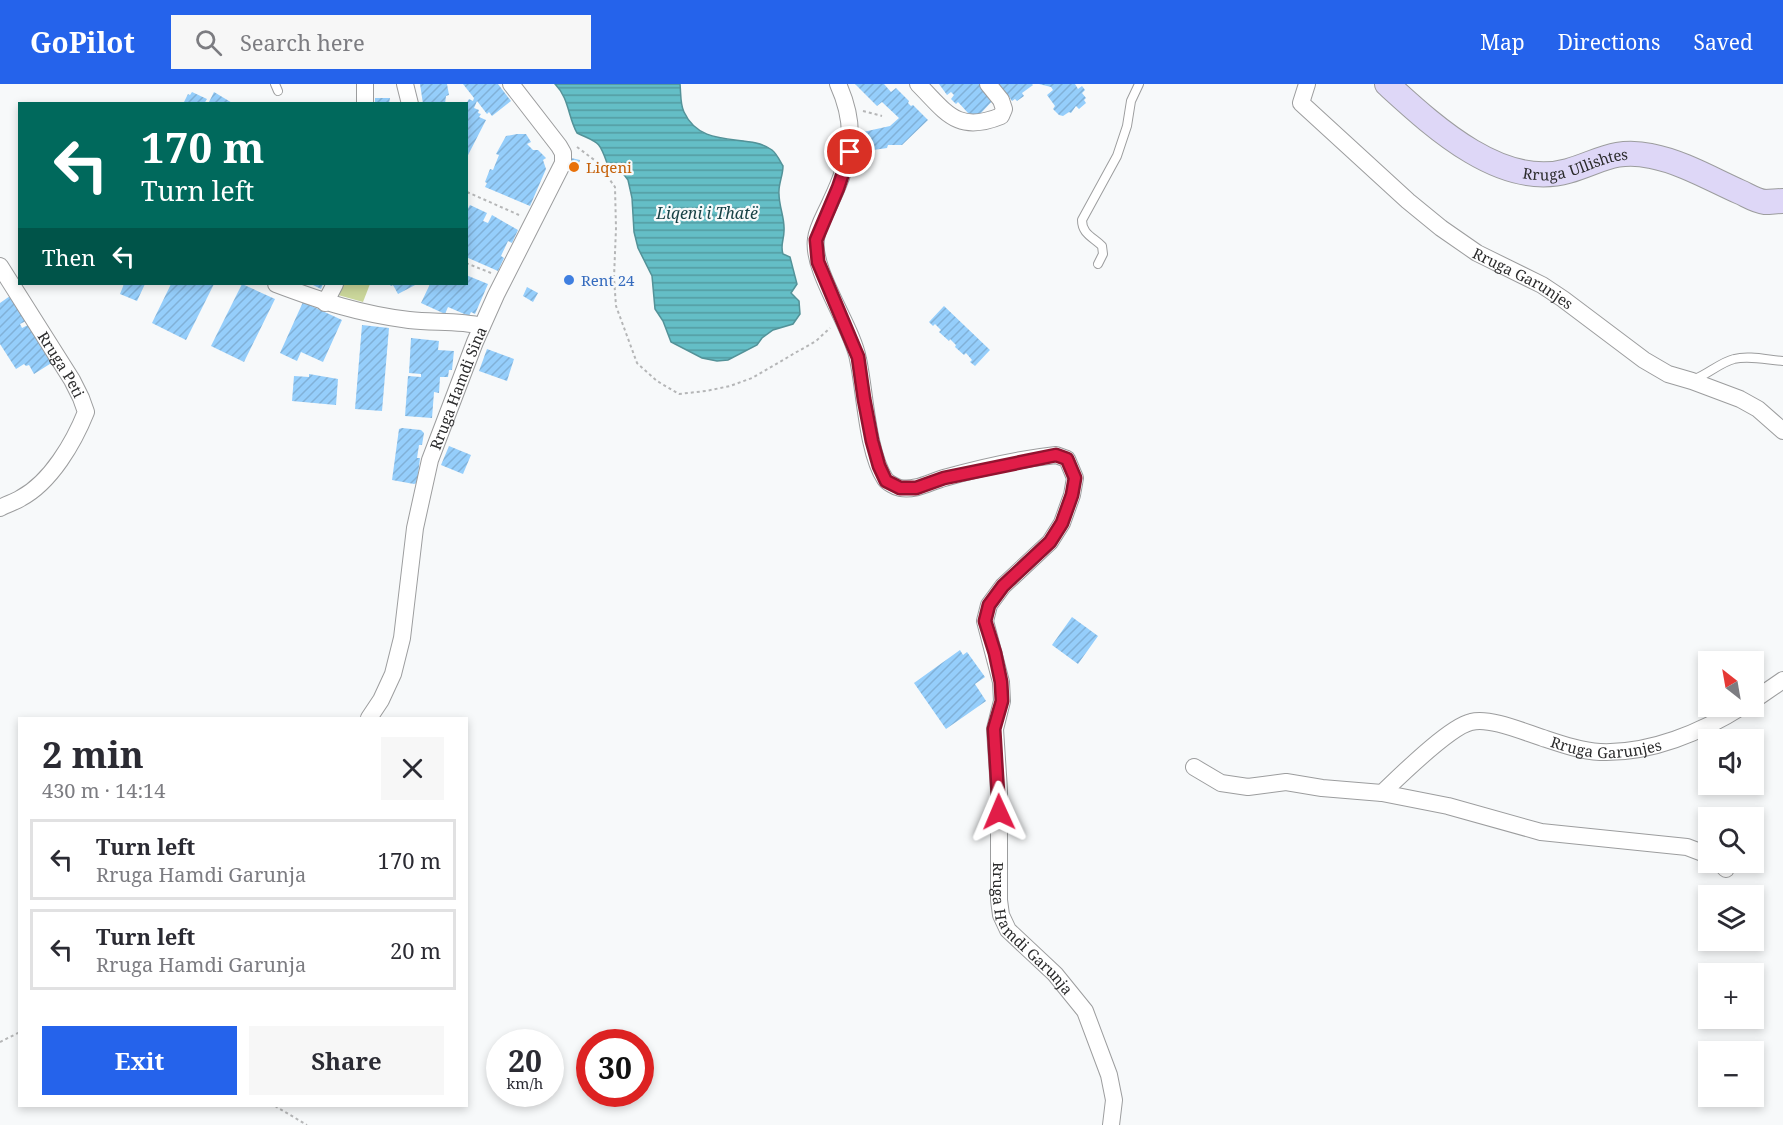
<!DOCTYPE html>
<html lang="en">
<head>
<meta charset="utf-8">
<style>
	:root { --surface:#fff; --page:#f7f7f7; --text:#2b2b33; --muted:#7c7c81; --line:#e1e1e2; --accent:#2563eb }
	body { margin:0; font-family:"Noto Serif",serif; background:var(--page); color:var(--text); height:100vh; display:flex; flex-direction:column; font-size:22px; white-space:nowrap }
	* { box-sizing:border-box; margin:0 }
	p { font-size:20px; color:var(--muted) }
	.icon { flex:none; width:33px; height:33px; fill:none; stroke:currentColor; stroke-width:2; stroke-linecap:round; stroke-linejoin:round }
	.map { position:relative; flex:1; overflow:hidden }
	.sheet { position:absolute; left:18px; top:633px; width:450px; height:390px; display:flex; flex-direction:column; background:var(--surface); border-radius:0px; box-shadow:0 3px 9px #0003 }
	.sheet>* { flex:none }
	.banner { position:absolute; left:18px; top:18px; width:450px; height:183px; border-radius:0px; box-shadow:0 3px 9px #0003; background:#00695c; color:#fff; overflow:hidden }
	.needle { width:39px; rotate:329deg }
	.tools { position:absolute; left:1698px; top:567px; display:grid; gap:12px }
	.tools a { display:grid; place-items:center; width:66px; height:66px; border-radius:0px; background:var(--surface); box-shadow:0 3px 9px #0003; font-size:30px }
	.speed { position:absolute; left:486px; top:945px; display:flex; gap:12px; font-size:30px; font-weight:700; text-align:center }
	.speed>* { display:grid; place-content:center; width:78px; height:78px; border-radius:50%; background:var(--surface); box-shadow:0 3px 9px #0003; line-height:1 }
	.speed small { font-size:15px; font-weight:400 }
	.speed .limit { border:9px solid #d22; background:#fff; color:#111 }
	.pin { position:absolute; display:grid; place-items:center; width:51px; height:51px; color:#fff; margin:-26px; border:3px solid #fff; border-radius:50%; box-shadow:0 2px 6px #0007 }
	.me { position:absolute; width:66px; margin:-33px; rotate:359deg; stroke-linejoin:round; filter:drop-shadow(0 0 4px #0008) }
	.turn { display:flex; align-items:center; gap:21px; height:126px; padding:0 24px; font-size:27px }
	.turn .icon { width:78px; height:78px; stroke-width:2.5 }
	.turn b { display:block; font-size:42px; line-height:51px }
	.then { display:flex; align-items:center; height:57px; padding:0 24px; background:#0003; gap:12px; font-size:22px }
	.round { display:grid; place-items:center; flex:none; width:63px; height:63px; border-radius:0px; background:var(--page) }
	.summary { display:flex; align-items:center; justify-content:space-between; height:102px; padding:0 24px }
	h1 { font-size:36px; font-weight:700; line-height:45px }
	.primary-button { display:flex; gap:12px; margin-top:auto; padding:12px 24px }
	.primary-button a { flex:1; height:69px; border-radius:0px; background:var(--accent); color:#fff; font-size:24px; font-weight:700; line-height:69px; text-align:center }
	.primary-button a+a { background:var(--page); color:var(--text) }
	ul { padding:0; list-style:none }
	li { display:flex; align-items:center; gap:18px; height:81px; margin:0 12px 9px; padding:0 12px; border:3px solid var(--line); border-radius:0px }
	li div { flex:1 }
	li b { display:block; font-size:22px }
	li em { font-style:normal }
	header { display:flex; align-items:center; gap:36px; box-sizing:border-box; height:84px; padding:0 30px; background:var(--accent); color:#fff }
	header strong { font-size:28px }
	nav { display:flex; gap:33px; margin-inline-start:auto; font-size:21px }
	.search { width:420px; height:54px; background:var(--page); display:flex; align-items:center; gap:15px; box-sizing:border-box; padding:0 21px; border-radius:0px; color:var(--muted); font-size:22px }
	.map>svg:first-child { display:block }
</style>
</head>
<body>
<header>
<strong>GoPilot</strong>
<div class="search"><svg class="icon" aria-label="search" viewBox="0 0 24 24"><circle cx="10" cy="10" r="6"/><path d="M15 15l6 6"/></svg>Search here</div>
<nav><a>Map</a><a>Directions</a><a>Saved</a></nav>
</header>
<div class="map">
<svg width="1783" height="1041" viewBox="0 0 1783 1041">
	<defs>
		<pattern id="water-rules" width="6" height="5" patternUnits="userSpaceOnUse" patternTransform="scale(1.5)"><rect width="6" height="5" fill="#64bec6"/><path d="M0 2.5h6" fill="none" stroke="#539ba1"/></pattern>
		<pattern id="building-hatch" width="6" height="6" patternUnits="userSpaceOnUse" patternTransform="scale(1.5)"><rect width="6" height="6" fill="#95cefb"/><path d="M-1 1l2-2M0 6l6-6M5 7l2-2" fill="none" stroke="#81b1d7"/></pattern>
	</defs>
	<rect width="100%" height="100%" fill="#f7f9fa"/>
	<path fill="#cad69a" d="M343,200H370L363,218L338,211Z"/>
	<path fill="url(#water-rules)" stroke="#539298" stroke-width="1.5" d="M555,0H680C681,9 680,20 684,28C702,67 749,48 772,66C777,70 780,77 783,82C783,92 778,101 779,110C779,123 785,134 784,147C784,156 780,161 783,170L790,173L797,200L791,209L799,217L800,230L793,240L773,246L762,254L757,261L728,276L717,277L702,274L671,258L663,237L655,225L652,192L638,164L634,148L632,114L628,96L619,84L607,79C599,56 598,59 577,49C568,33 569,14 555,0Z"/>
	<path fill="url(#building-hatch)" d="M420,0H447L449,11L446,12L445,20H423Z
		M463,0H498L511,17L492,32L489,28L487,30L477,17L474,24L479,26L478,29L481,30L479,33L486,36L466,75V20L469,15L473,17L474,14Z
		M855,0H884L891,8L896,4L909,17L908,19L911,22L913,21L928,36L902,61H888L887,64L867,67L863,48L890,42L899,34L882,18L877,22Z
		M939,0H980L995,14L981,29L975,31L968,29L958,18L956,20L951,15L954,11L951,8L947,11Z
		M999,0H1032L1033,1L1022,9L1024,12L1017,17L1015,15L1012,17L1008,11L1006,12Z
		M1039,0H1075L1078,5L1082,2L1085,6L1082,9L1086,14L1084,16L1086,19L1079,25L1076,22L1071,29L1069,28L1063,32L1059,31L1053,25L1055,22L1047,11L1053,6L1051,3Z
		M192,8L207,15L204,20H183L188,10L190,11Z
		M214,8L234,20H208Z
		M375,14H390L389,20H375Z
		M517,50H526L531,58L527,60L533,66H538L546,74L543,76L546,85L530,122L485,103L487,99L485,98L490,85L493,86L499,71L496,70L506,52Z
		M571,74L580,76L576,88L567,85Z
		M470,121L487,129L483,137L488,139L492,131L518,146L512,159L508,157L501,172L504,174L498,187L466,173V128Z
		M466,191L488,200L475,230L471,228L469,232L448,223L445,230L421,219L430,200H466Z
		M124,200H145L137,217L120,210Z
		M171,200H214L186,256L152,239Z
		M242,200L275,215L244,278L211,262Z
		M311,200H323L321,205Z
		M389,200H417L398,210L393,201L391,202Z
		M527,203L538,209L533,218L523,212Z
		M10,212L26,237L20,240L22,244L28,241L53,278L34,290L29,281L26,282L24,280L16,285L0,260V219Z
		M303,218L342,236L323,278L301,268L297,277L280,269Z
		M944,222L990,266L975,282L970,278L972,276L966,269L964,271L955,263L956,261L950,255L949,257L939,248L941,246L935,240L933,242L929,238Z
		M362,241L389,244L382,327L355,325Z
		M411,254L439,257L438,266L454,267L452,286H449L448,293H440L439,309L434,308L432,334L405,332L408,292L421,293V290L409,289Z
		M487,265L514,275L507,297L479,287Z
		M309,290L338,295L336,321L292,317L294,292L309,293Z
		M402,344L421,346L424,349L422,361H419L417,374H420L417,399L414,400L392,396L399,345Z
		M449,362L471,371L463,390L441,381Z
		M1072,533L1098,552L1078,580L1052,561Z
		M960,566L963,571L967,568L985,593L975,600L986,617L946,645L914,599Z"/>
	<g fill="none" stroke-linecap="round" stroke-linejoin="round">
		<defs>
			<path id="lane" d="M275,0L278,7
				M1098,180L1103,170L1102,162C1093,153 1082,150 1082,136L1117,72L1127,42L1131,17L1139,0
				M1695,295C1708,290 1721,278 1734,275C1749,271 1768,276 1783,277"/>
			<g id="street">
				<path d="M405,0L410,20"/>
				<path id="s1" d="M838,0C858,44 851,75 831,117C826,129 817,143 816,155C811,186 852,242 858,275C865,307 867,368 885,395C887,398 895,403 900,404C915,407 930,398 944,394C980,384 1019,375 1056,371L1067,375L1075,394L1072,411L1062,439L1050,458L1003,502L989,521L985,537L1001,598L1002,617L995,645L999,706V816L1001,831L1008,846L1055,890L1085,927L1109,991L1114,1016L1111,1041"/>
				<path d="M918,0C946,28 957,50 1001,32L1004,25L1001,16L988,0"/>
				<path id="s2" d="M1307,0L1301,19L1408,117L1441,144L1477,169L1542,201L1563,215L1644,276L1668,290L1692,297L1740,315L1758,325L1783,347"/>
				<path d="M365,20V0"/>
				<path id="s3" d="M0,182L72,296L81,314L86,328C74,358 51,398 21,414C15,418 7,420 0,424"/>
				<path d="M276,200C321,217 360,230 409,236C433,239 459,236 482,242"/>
				<path d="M325,219L335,200"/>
				<path d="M1754,616L1783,596"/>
				<path id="s4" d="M369,634L381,616L393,590L402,554L415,444L430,376L475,258L496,211L563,79V69L559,62L511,0"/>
				<path d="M1194,683L1221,699L1248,703L1286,698L1322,704L1382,709L1448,722L1541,748L1687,763L1708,771"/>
				<path id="s5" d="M1382,709C1400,692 1449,643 1471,638C1490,633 1524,648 1543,654C1561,660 1581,667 1600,668C1650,670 1702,648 1743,622"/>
				<path d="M1719,778L1726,785"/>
			</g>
			<g id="secondary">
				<path id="s6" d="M1387,0C1432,41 1501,106 1568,87C1599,78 1615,64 1651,72C1682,78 1711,95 1740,108C1747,111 1756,117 1765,118C1771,118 1777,117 1783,117"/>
			</g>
		</defs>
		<use href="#lane" stroke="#9c9d9e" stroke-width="10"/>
		<use href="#street" stroke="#9c9d9e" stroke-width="18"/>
		<use href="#secondary" stroke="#9c9d9e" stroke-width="26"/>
		<path stroke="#b5b6b7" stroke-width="2" stroke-dasharray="3 3" stroke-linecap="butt" d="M863,27L882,32
			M577,63L597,78L615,103L616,144L614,194L616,222L637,279L657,297L679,310L706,307L730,302L752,294L795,269L816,257L830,244
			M467,108L519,131
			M466,179L491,189
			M0,958L20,948
			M275,1022L307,1041"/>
		<use href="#lane" stroke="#fff" stroke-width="8"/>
		<use href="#street" stroke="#fff" stroke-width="16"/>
		<use href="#secondary" stroke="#ded7f7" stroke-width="24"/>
	</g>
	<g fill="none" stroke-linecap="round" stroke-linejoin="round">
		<defs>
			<path id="route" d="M850,68L838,104L816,156L818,178L858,273L864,315L872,357L879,382L886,397L900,404H916L944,394L1056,371L1067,375L1075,394L1072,411L1062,439L1050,458L1003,502L989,521L985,537L995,569L1001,598L1002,617L994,645L999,728"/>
		</defs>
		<use href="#route" stroke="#92132f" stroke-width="15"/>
		<use href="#route" stroke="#e11d48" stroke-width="10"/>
	</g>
	<circle fill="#e8710a" stroke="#f7f9fa" stroke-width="2" cx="574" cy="83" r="6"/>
	<circle fill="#3f7fe0" stroke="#f7f9fa" stroke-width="2" cx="569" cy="196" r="6"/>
	<g text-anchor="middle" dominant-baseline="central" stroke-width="4.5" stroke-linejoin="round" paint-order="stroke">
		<g font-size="15" fill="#2c2c2d" stroke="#f7f9fa">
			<text stroke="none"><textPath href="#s6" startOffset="218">Rruga Ullishtes</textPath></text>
			<text stroke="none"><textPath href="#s2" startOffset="304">Rruga Garunjes</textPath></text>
			<text stroke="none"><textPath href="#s3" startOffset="116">Rruga Peti</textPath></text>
			<text stroke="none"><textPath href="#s4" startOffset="345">Rruga Hamdi Sina</textPath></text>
			<text stroke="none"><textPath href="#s5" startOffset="254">Rruga Garunjes</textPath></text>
			<text stroke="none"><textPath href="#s1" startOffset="1122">Rruga Hamdi Garunja</textPath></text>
		</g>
		<g font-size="15" fill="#c56008" stroke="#f7f9fa" text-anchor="start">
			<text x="586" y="83">Liqeni</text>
		</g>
		<g font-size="15" fill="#366cbe" stroke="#f7f9fa" text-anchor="start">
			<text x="581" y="196">Rent 24</text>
		</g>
		<g font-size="16" font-style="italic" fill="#184246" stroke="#f7f9fa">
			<text x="707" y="129">Liqeni i Thatë</text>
		</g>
	</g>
</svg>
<div class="tools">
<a><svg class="needle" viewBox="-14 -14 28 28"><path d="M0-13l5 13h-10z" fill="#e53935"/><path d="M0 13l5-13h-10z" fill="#7c7c81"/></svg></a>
<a><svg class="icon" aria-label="sound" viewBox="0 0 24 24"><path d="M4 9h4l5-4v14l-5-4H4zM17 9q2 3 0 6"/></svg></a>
<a><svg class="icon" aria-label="search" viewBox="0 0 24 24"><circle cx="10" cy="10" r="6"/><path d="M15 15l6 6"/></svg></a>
<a><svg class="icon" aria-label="layers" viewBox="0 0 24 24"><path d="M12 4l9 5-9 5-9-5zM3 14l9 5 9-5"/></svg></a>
<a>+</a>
<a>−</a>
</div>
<div class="speed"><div>20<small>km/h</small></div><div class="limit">30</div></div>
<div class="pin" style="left:850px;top:68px;background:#d93025"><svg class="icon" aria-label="arrive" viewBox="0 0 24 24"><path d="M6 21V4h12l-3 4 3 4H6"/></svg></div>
<svg class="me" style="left:999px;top:728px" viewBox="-20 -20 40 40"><path d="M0-17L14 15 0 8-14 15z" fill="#e11d48" stroke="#fff" stroke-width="4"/></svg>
<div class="banner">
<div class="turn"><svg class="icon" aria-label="left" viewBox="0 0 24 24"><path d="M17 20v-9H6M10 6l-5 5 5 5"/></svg><div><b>170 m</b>Turn left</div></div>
<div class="then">Then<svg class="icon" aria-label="left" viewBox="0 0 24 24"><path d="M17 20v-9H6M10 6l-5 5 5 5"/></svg></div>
</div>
<section class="sheet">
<div class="summary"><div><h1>2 min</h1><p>430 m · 14:14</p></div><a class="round"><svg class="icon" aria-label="close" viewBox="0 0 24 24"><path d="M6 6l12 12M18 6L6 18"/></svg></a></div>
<ul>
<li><svg class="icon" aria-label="left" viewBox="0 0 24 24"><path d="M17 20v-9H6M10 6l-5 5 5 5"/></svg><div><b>Turn left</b><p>Rruga Hamdi Garunja</p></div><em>170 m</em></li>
<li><svg class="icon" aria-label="left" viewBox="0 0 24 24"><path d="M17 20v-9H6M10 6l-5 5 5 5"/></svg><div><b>Turn left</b><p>Rruga Hamdi Garunja</p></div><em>20 m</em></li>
</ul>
<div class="primary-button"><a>Exit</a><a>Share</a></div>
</section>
</div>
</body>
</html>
